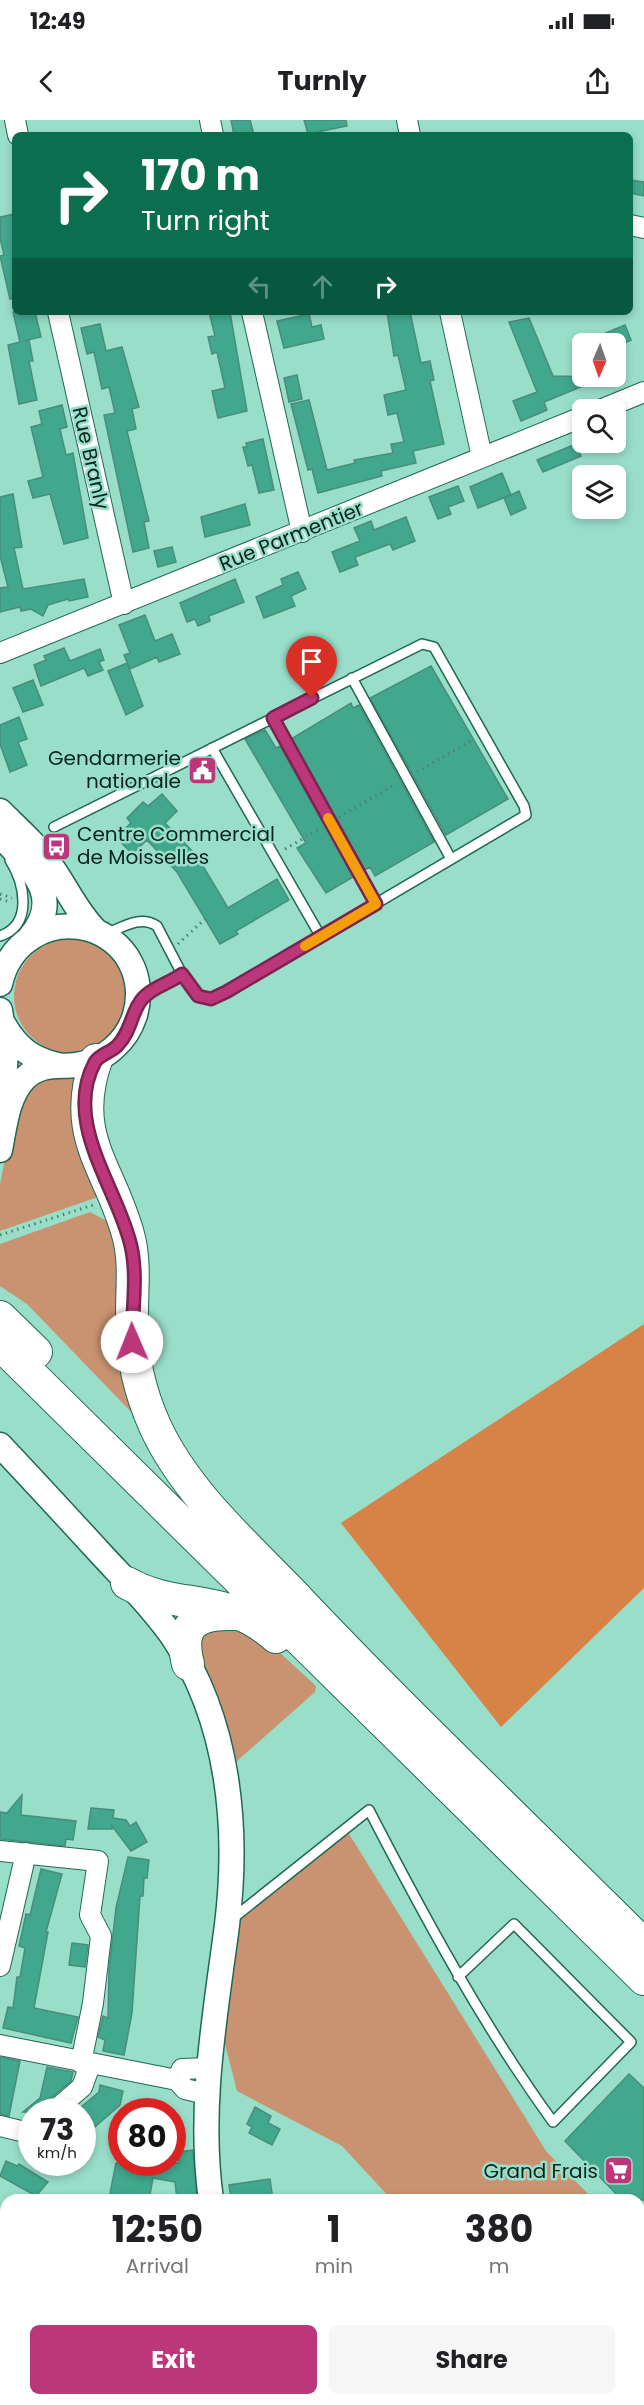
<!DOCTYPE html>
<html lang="en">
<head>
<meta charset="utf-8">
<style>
	:root { --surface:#fff; --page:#f6f6f6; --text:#202124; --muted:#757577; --accent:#bc377a }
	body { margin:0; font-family:Poppins,sans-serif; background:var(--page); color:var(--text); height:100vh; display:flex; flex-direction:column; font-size:22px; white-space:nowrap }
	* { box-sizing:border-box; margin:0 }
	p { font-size:20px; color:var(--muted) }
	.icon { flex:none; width:33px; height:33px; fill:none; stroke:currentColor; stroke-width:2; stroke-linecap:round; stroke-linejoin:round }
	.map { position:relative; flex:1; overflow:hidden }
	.sheet { position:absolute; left:0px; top:2074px; width:645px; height:212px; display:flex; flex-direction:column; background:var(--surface); border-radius:18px 18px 0 0; box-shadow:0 3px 9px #0003 }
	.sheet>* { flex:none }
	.hud { position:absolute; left:12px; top:12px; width:621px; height:183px; border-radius:9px; box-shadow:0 3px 9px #0003; background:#0b6e4f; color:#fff; overflow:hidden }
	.needle { width:39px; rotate:182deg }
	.controls { position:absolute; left:572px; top:213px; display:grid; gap:12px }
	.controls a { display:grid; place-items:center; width:54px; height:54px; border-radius:9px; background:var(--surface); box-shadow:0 3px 9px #0003; font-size:30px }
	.speed { position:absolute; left:18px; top:1978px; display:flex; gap:12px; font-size:30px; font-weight:700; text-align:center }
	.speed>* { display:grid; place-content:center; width:78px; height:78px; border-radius:50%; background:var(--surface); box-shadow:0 3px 9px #0003; line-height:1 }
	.speed small { font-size:15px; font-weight:400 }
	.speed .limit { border:9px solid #d22; background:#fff; color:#111 }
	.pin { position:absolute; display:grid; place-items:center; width:51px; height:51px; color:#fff; margin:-62px -26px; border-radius:50% 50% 50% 0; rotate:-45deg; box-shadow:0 0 6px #0007 }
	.pin .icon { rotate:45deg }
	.me { position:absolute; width:66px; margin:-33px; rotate:359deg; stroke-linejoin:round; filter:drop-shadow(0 0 4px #0008) }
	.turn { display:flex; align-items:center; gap:21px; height:126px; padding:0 30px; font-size:27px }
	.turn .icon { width:78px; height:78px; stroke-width:2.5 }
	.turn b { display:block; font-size:42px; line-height:51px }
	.lanes { display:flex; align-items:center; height:57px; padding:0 30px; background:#0003; justify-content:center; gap:30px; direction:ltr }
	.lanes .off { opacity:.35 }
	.eta { display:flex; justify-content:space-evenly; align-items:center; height:102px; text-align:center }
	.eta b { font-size:36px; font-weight:700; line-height:42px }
	.button { display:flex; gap:12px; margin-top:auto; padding:12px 30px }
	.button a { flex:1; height:69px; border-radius:9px; background:var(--accent); color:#fff; font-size:24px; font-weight:700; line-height:69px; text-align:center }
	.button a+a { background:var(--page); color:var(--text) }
	.status { display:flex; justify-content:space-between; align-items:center; height:42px; padding:0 30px; background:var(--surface); direction:ltr }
	.status svg { height:16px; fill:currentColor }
	header { display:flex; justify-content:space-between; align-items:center; height:78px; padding:0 30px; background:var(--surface); font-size:27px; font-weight:700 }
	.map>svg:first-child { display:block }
</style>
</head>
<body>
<div class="status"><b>12:49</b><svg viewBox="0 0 49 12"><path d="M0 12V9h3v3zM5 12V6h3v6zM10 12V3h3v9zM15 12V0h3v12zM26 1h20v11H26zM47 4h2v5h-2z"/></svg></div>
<header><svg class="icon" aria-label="back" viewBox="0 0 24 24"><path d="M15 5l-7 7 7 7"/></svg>Turnly<svg class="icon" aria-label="share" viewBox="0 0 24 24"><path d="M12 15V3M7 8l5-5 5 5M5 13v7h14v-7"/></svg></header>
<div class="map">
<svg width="644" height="2285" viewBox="0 0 644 2285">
	<rect width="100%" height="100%" fill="#99dec9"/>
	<path fill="#c99371" d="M14 876a57 57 0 1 1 114 0a57 57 0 1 1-114 0Z
		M81,955L98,1077L0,1111V1064L16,984L32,960Z
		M90,1092L105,1100L117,1115L137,1298L27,1184L0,1166V1124Z
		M230,1503L266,1520L316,1566L315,1572L229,1648L193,1516Z
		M346,1709L546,2031L594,2080H392L342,2026L237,1971L216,1889L227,1802Z
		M644,2085V2280L639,2276V2089Z"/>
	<path fill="#d78247" d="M644,1204V1468L501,1607L341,1403Z"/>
	<path fill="#41a88e" stroke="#498d7a" stroke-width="1.5" d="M231,0H250L254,15H234Z
		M304,0H346L347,6L308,14Z
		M630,60L644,62V76L630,73Z
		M15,94V178L10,179L0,136L4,135L0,118V97Z
		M13,192H35L41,217L23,221L29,220L33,241H29L37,280L19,284L8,225L20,222Z
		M209,192H230L247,291L218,298L212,271L225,268L217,232L212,234L208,217L215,216Z
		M387,192H410L421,243L430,241L434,260L430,261L444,324L413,331L416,343L381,351L382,356L318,373L312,349L308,350L291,284L309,280L327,350L355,343L354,340L393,333L391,324L404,322L397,293L388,295L384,275L406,270L398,235L394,236Z
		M309,194L312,207L321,205L324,219L284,228L277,201Z
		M529,198L553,256L605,257L544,282L547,290L521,301L513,281L537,272L509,202Z
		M100,204L106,231L122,227L139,287L132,289L136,309L127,311L149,401L144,402L149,428L133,432L104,295L115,293L109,267L102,269L94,232L87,234L81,208Z
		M625,205L631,220L615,227V224H579Z
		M297,255L302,279L289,282L284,258Z
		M62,285L67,307L60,309L66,335L73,333L88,418L64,424L50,374L33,378L28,361L43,357L31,307L42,304L39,291Z
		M263,319L274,370L259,373L252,345L248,346L243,327H247L246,323Z
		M576,324L581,336L543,352L537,340Z
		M502,353L511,375L478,388L470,367Z
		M458,366L464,381L448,387L451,394L438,399L429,377Z
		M519,371L526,388L511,395L504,378Z
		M13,374L22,427L14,428L23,469L84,459L88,477L69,481L68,479L48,485L43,496L31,489L21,491L20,487L0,492V468L8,467L0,436V377Z
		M245,384L250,405L205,417L201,397Z
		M406,397L415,421L393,430L390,424L355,437L358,445L340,452L332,432L360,421L354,408L371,401L374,410Z
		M172,427L176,442L158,447L154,431Z
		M298,452L306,469L291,476L295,486L264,498L256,477L283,465L281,459Z
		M235,459L244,482L209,496L210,501L198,506L195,499L187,502L180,483Z
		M145,495L155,521L172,514L180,534L159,542L157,537L130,549L124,535L130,533L119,505Z
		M64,528L70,541L100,529L104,540L99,542L103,550L88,556L84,548L41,566L34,545L46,540L44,536Z
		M127,543L143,586L126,595L108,551Z
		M431,546L508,679L446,715L370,578Z
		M33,560L43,585L23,592L13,568Z
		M351,583L353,588L359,585L434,722L375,756L370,747L365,750L291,619Z
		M19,597L27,619L18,622L27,645L10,652L0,624V605Z
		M265,610L276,628L280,626L353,757L326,773L297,728L306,723L245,619Z
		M162,674L177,691L165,703L197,736L228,788L277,759L289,780L236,811L238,814L220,824L177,752L147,720L132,734L116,717L131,703L127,698L143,682L148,686Z
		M22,1675L21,1695L76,1701L73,1720L66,1719L65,1726L0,1719V1692L7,1693Z
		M91,1688L114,1690L113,1698L126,1700L130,1706L136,1702L147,1722L131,1731L112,1706V1709H88Z
		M128,1737L149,1740L147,1758H144L143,1776H140L132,1893L124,1935L103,1931L105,1920L98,1917L103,1896L108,1898L109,1849L116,1788Z
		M41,1749L62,1754L46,1812H48L34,1888L78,1897L71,1923L3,1908L8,1887L13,1888L17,1857H20L25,1828L19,1826L26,1794L30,1795Z
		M72,1823L88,1825L85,1847L69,1845Z
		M0,1937L20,1941L9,1996L0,1994Z
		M47,1947L73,1952L71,1961L45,1983L41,1992H23L40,1978Z
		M629,1954L644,1968V2080H622L565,2021Z
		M100,1965L123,1971L120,1985L82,2018V1986L99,1972Z
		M255,1987L271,1996L268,2003L280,2009L272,2025L249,2013L252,2007L247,2004Z
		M193,2030L197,2080H177L175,2062L153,2058L149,2080H127L110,2073L116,2043H179L178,2032Z
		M6,2041L17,2046L19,2044L48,2062L36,2076L0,2056Z
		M270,2059L273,2080H231L229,2065Z"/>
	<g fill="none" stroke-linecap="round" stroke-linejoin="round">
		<defs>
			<path id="service" d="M352,558L451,739
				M272,598L376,784
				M212,628L321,817
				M54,707L422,524L434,527L524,686L526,695L226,872L211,879L198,876L182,854
				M106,814C123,807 140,795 157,806L182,854L149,873L141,880
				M0,816C33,805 25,764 10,740
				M232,1799L369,1690C425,1798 482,1904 553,2002L631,1922L514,1804L458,1857"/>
			<path id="minor" d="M15,0L18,15
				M210,0L213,15
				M407,0L410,15
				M630,105L644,108
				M58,192L124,484
				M252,192L302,412
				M450,192L482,337
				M600,290L644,272
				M0,533L582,297
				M0,1731L98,1741L90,1795L101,1816L93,1883L81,1943
				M0,1846L26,1733
				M0,1925L177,1960
				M206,1974L185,1969L177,1960L182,1949L209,1948
				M53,1992L82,1967L90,1945
				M0,2006L29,2013L32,2010
				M514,2280L520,2285
				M344,2284L351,2280
				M556,2285L560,2280"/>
			<path id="tertiary" d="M0,691C18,709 37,725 51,746C67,768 76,791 96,811
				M0,715C28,747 66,775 30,817
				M0,864C9,823 47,798 89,809C106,814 122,826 130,842C139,858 140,878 135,895C127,921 104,942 76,945C57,947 41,943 25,958C7,977 5,1005 0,1030
				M0,890L6,931L2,991
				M4,905C17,928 32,939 57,945
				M0,1325C34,1361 68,1398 102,1435C126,1461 152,1487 173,1517C229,1601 239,1707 227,1805C215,1897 198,1988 211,2080
				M267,2280L270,2285"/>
			<path id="trunk" d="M96,940C69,1018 111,1048 129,1118C135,1143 132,1168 132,1194C131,1232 139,1271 155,1306C185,1372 245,1424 294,1475C407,1595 527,1708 644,1825
				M0,1197L36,1232
				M0,1224L644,1859
				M127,1463C178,1492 224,1471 276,1517
				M188,1544C178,1504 196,1493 235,1494"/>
		</defs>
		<use href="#service" stroke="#206756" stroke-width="12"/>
		<use href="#minor" stroke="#206756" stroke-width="22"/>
		<use href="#tertiary" stroke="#206756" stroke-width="27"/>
		<use href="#trunk" stroke="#206756" stroke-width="34"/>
		<path stroke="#4f8071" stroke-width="3" stroke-dasharray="1.5 4.5" stroke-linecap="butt" d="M417,652L474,619
			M339,697L396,664
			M285,729L321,708
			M0,774L12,778
			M0,779L10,782
			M178,824L205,799
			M0,1115L93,1085"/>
		<use href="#service" stroke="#fff" stroke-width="9"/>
		<use href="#minor" stroke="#fff" stroke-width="20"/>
		<use href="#tertiary" stroke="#fff" stroke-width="24"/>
		<use href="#trunk" stroke="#fff" stroke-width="32"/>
	</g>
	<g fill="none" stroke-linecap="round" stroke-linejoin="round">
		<defs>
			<path id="route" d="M132,1222C132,1191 138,1156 131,1126C118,1068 62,1003 95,942C99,935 111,932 117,926C132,911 131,891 143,878C153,867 170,863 182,854L198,876L211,879L226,872L376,784L273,598L312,578"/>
		</defs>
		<use href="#route" stroke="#7a244f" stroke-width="15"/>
		<use href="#route" stroke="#bc377a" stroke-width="10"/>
		<path stroke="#f59e0b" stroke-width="10" d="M305,826L376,784L328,698"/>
	</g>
	<defs>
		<symbol id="civic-square" viewBox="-11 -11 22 22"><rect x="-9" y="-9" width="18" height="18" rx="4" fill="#bc377a" stroke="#99dec9"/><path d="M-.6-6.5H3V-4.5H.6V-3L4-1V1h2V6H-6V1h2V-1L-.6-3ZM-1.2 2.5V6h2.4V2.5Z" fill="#fff"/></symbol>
		<symbol id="bus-square" viewBox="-11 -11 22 22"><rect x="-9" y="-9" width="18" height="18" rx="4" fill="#bc377a" stroke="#99dec9"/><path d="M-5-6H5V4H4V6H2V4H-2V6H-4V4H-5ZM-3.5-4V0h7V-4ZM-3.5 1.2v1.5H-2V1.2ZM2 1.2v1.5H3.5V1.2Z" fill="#fff"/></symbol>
		<symbol id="supermarket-square" viewBox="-11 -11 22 22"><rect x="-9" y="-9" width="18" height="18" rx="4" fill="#bc377a" stroke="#99dec9"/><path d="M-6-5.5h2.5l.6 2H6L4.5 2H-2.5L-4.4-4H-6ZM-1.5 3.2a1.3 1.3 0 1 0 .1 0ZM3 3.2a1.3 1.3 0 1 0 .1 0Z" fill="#fff"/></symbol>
	</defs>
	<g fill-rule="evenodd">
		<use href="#civic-square" x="186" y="634" width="33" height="33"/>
		<use href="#bus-square" x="40" y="710" width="33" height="33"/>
		<use href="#supermarket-square" x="602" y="2034" width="33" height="33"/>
	</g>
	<g text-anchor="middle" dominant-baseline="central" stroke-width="5" stroke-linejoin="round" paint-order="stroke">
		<g font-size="20" fill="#07251d" stroke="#99dec9">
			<text transform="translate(91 338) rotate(77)">Rue Branly</text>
			<text transform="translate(291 416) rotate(-22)">Rue Parmentier</text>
		</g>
		<g font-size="20" fill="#07251d" stroke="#99dec9" text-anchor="end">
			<text x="181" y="638">Gendarmerie<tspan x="181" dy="23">nationale</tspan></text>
			<text x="77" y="714" text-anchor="start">Centre Commercial<tspan x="77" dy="23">de Moisselles</tspan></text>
			<text x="598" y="2051">Grand Frais</text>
		</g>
	</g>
</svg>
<div class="controls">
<a><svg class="needle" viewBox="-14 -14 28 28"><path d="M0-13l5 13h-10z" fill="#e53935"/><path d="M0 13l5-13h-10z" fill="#757577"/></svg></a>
<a><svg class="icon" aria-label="search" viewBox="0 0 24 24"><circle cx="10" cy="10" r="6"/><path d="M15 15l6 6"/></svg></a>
<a><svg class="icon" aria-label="layers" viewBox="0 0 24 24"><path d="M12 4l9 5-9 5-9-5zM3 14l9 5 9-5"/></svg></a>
</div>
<div class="speed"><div>73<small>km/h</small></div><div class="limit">80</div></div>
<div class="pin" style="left:312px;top:578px;background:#d93025"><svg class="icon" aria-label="arrive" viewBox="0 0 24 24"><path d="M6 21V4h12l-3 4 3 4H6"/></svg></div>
<svg class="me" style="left:132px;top:1222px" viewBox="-20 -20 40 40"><circle r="19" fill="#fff"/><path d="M0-13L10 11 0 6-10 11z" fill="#bc377a"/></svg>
<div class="hud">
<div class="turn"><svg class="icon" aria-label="right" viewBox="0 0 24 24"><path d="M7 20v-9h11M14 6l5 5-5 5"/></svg><div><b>170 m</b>Turn right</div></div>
<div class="lanes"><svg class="icon off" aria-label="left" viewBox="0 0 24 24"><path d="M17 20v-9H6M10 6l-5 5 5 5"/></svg><svg class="icon off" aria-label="ahead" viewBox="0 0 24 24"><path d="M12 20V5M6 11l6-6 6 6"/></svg><svg class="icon" aria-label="right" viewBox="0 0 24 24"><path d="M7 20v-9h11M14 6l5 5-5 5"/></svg></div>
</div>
<section class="sheet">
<div class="eta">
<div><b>12:50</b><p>Arrival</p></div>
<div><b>1</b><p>min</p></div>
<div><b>380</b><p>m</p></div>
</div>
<div class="button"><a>Exit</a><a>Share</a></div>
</section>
</div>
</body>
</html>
